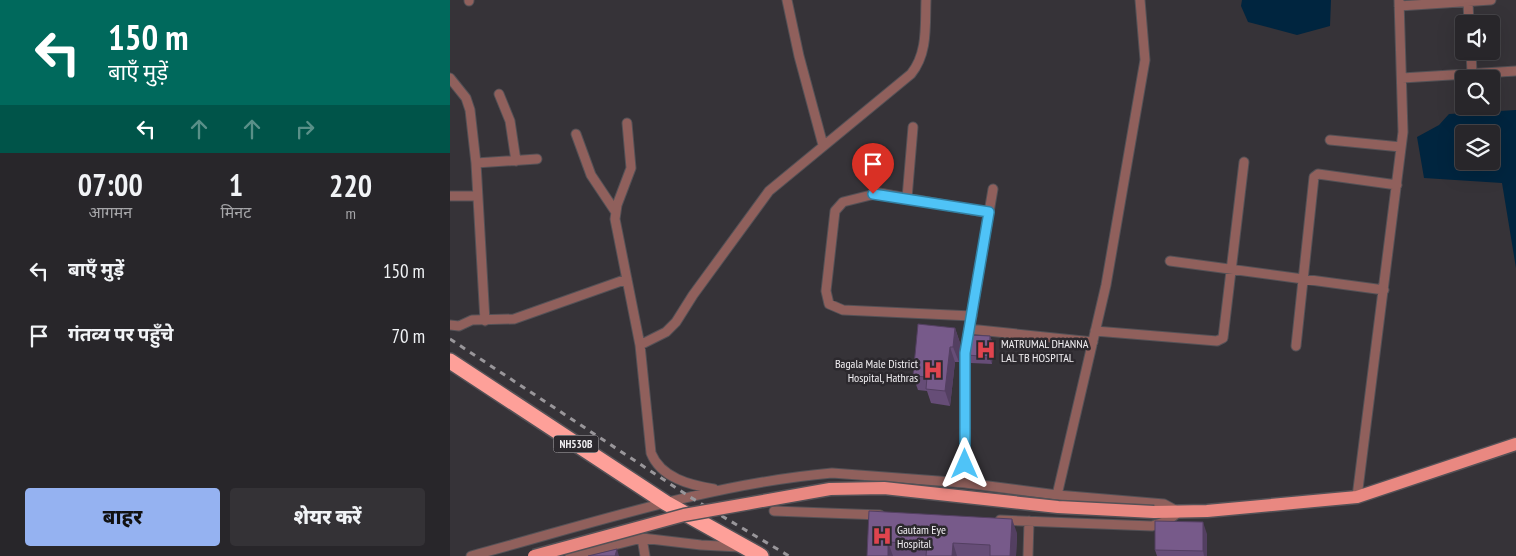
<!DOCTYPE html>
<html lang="hi">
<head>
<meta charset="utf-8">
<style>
	:root { --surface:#28262a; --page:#343236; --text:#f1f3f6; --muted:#a5a5a8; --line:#444347; --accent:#95b2f1 }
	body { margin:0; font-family:"PT Sans Narrow","Noto Sans Devanagari",sans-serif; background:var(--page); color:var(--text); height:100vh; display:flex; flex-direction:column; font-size:19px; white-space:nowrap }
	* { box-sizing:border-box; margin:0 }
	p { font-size:16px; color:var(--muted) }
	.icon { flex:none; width:28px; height:28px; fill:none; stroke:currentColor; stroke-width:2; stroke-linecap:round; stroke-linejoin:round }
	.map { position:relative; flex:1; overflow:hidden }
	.panel { display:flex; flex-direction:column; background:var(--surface); width:450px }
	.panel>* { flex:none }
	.guide { background:#00695c; color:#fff; overflow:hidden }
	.buttons { position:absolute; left:1005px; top:15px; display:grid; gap:10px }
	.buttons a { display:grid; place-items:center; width:45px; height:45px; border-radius:5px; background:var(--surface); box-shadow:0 5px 20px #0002,0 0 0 1px var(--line); font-size:25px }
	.pin { position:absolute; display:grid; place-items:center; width:42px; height:42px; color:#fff; margin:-51px -21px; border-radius:50% 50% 50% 0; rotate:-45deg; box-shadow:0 0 5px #0007 }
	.pin .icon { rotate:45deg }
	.me { position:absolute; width:55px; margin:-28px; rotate:0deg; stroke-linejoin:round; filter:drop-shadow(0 0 4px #0008) }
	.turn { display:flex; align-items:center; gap:18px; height:105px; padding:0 25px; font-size:22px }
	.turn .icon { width:65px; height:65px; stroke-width:2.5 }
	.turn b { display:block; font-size:35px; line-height:42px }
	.lanes { display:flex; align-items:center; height:48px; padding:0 25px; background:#0003; justify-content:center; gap:25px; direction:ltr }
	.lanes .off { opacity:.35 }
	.eta { display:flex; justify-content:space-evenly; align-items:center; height:85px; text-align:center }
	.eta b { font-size:30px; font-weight:800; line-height:35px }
	.action { display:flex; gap:10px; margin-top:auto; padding:10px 25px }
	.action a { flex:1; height:58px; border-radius:5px; background:var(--accent); color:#111; font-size:20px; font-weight:800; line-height:58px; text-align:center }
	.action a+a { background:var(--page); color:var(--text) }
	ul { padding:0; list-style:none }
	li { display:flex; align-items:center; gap:15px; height:65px; padding:0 25px }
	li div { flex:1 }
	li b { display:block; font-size:19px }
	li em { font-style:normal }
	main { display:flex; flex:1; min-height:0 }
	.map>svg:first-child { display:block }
</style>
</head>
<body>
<main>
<section class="panel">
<div class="guide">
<div class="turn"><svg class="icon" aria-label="left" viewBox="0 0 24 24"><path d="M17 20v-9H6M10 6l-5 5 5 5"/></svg><div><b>150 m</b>बाएँ मुड़ें</div></div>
<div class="lanes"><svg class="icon" aria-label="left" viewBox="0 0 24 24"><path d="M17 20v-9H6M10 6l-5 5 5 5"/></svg><svg class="icon off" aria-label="ahead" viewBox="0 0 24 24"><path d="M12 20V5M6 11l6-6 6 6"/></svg><svg class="icon off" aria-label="ahead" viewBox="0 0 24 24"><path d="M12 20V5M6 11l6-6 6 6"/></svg><svg class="icon off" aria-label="right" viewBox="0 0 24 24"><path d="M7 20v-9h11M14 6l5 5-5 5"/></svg></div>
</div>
<div class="eta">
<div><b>07:00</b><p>आगमन</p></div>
<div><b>1</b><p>मिनट</p></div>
<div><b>220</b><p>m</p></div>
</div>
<ul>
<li><svg class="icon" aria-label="left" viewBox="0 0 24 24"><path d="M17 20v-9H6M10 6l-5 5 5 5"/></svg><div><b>बाएँ मुड़ें</b></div><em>150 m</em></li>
<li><svg class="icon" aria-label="arrive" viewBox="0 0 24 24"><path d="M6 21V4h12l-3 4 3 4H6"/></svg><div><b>गंतव्य पर पहुँचे</b></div><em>70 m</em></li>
</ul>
<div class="action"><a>बाहर</a><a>शेयर करें</a></div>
</section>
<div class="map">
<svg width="1066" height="556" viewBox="0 0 1066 556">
	<rect width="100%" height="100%" fill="#363338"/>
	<path fill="#00253f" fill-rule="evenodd" d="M792,0H881L880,26L847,35L798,22L791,6Z
		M1066,110V268L1052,183L974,178L967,137L989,125L999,114ZM1014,134H1041V161H1014Z"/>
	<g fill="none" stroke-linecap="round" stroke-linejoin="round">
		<defs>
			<path id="street" d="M19,0V1
				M337,0L349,56L373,145
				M1018,2L1019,24
				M949,6L1041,0
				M1021,51L1022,74
				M0,78L16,98L20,110L26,163L35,321
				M952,78L1066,71
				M49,94L60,121L66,161
				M177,123L181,168L167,205L165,219L190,345L201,453C211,478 240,485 264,489
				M126,134L141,175L165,211
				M880,140L951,147
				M26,163L87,159
				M0,196H27
				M457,198L463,127
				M720,261L934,290
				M522,316L393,310L379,304L376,291L385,211L393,202L429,193L539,213
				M0,325L9,326L22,320L64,319L177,279
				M519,329L643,342
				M645,331L767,341L773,338L794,162
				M190,345L216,332L226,322L243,295L319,191L461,74C478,53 475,26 476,0
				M846,346L864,177L868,174L947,185
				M515,483V353L543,189
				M907,497L953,132L949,0
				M324,511L430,515
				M550,520L702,526L717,521L729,512L714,504L607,495L656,285L691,83L695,60L690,0
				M192,538L195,556
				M21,556C140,524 259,484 382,473L515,483L607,495
				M120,556L192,538L251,545L289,547
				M578,556L579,521"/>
			<path id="primary" d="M704,512L757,511L907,497L1066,444"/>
			<path id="highway" d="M0,361L216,503L311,556"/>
		</defs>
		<use href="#street" stroke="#545156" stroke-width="11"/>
		<use href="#primary" stroke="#545156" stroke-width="15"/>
		<use href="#highway" stroke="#545156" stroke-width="18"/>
		<use href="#street" stroke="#90605c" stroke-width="9"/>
		<use href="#primary" stroke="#e98881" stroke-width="12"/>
		<use href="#highway" stroke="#fea099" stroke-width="15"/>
		<path stroke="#99969a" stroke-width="3" stroke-dasharray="6 6" stroke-linecap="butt" d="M0,339L240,497L339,556"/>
		<defs>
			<path id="primary-bridge" d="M84,556L234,515L380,489L434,488L608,507L704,512"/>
		</defs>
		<use href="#primary-bridge" stroke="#545156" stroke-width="15" stroke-linecap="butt"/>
		<use href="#primary-bridge" stroke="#e98881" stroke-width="12"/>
	</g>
	<path fill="#664d77" d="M505,328L510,343L509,362H505L500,406L481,403L477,391L468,390L463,376Z
		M540,336L543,344L542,364L521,363L518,355Z
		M419,511L567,533L566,556H417Z
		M757,534V556H707L705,550Z"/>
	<path fill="#533f61" d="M505,328L510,343L509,362L503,347Z
		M540,336L543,344L542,364L539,357Z
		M500,347L505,362L500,406L495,391Z
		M562,519L567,533L566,556H560Z
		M753,522L757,534V556H754L753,551Z
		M438,542L443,556H438Z
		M503,543L507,556H502Z
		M167,549L169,556H165Z"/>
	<path fill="#775a8a" stroke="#533f61" d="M468,324L505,328L503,347H500L495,391L476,389L477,377L463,376Z
		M520,335L540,336L539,357L518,355Z
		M419,511L562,519L560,556H540V545L503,543L502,556H476L477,544L438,542V556H417Z
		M705,521L753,522V551L705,550Z
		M167,549L165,556H138Z"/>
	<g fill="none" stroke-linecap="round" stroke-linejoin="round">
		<defs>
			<path id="route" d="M423,194L539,212L515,353V464"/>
		</defs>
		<use href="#route" stroke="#337fa1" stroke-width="12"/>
		<use href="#route" stroke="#4fc3f7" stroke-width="9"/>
	</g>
	<defs>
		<symbol id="hospital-bare" viewBox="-9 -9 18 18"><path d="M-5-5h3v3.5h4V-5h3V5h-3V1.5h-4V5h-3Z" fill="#e0444e" stroke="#2c292e" stroke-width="2.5" paint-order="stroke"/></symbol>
	</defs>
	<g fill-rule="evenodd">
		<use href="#hospital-bare" x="522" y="336" width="28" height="28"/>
		<use href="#hospital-bare" x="469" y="356" width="28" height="28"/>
		<use href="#hospital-bare" x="418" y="522" width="28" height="28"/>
	</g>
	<g text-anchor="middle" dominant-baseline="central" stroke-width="5" stroke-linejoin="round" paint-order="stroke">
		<rect fill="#2c292e" stroke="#b6b4b7" stroke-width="1" x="103.5" y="435.5" width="45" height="17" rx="4"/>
		<g font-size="11" font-weight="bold" fill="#f1eff2">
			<text x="126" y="444">NH530B</text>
		</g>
		<g font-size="12" fill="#f1eff2" stroke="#2c292e" text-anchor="start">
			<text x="551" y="343">MATRUMAL DHANNA<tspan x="551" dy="14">LAL TB HOSPITAL</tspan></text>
			<text x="468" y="363" text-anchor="end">Bagala Male District<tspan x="468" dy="14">Hospital, Hathras</tspan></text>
			<text x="447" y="529">Gautam Eye<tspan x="447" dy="14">Hospital</tspan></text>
		</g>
	</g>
</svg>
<div class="buttons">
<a><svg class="icon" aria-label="sound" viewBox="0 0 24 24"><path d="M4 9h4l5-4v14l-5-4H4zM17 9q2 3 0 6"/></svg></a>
<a><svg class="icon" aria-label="search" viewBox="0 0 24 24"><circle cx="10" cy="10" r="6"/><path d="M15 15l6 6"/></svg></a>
<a><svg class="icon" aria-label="layers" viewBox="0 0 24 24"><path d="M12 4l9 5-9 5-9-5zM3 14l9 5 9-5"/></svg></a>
</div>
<div class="pin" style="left:423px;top:194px;background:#d93025"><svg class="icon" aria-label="arrive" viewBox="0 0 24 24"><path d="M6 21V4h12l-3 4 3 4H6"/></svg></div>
<svg class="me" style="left:515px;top:464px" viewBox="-20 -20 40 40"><path d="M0-17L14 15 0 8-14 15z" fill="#4fc3f7" stroke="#fff" stroke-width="4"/></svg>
</div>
</main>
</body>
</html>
